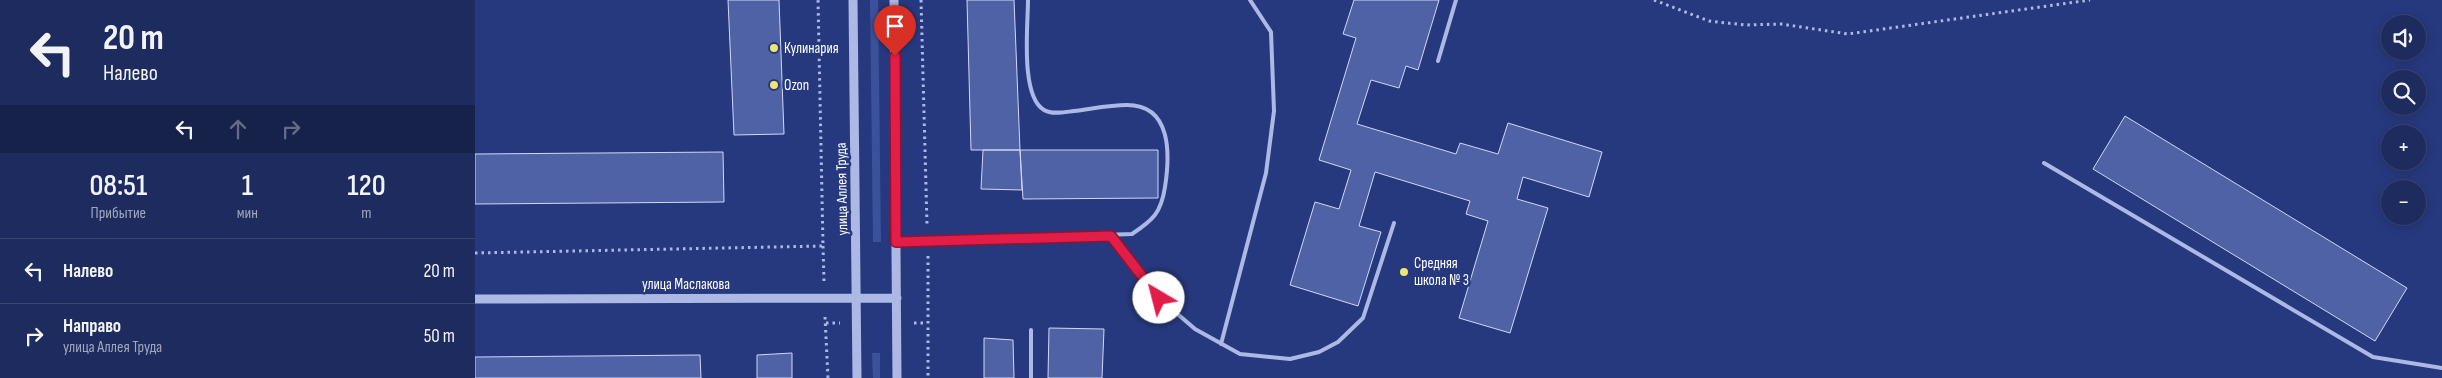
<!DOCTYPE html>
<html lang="ru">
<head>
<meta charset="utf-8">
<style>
	:root { --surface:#1d2b5e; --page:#253364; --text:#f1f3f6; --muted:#a0a7bc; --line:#3b4773 }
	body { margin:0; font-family:"Sofia Sans Condensed",sans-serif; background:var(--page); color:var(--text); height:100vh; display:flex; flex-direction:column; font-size:19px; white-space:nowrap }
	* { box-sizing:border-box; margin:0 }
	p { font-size:16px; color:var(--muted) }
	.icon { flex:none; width:28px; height:28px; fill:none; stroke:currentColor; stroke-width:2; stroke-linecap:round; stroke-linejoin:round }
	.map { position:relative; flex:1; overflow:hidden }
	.side { display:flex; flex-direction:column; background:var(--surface); width:475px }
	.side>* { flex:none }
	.guide { background:#1d2b5e; color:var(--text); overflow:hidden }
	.fabs { position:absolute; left:1906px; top:15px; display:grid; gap:10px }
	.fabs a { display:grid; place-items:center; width:45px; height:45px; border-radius:50%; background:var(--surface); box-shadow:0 2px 12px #0003,0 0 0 1px var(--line); font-size:25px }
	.pin { position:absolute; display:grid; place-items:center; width:42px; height:42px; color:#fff; margin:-51px -21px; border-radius:50% 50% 50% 0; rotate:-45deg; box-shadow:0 0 5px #0007 }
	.pin .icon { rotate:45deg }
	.me { position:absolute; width:55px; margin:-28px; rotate:323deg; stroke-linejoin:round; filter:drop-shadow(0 0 4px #0008) }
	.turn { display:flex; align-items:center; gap:18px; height:105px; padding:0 20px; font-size:22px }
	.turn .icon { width:65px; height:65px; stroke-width:2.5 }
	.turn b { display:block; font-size:35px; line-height:42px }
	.lanes { display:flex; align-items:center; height:48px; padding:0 20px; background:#0003; justify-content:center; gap:25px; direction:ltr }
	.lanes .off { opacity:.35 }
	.eta { display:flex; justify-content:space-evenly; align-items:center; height:85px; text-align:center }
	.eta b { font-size:30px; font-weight:600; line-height:35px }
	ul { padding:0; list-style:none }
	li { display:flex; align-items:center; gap:15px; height:65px; padding:0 20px; border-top:1px solid var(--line) }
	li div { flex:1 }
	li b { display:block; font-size:19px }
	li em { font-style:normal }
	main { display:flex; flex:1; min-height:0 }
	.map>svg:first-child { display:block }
</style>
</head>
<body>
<main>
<section class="side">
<div class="guide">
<div class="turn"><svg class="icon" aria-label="left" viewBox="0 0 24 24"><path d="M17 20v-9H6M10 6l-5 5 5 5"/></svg><div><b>20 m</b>Налево</div></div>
<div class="lanes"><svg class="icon" aria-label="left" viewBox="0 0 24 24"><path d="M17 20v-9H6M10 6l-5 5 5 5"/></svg><svg class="icon off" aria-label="ahead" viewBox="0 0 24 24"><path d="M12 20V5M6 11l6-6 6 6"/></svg><svg class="icon off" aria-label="right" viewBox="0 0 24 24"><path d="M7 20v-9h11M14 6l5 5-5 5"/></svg></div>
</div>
<div class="eta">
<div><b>08:51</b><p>Прибытие</p></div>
<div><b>1</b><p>мин</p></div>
<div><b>120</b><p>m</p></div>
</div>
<ul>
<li><svg class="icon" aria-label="left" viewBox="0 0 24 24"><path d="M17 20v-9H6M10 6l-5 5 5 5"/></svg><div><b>Налево</b></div><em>20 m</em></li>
<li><svg class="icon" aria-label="right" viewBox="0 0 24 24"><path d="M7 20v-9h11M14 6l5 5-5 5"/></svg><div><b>Направо</b><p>улица Аллея Труда</p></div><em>50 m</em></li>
</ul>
</section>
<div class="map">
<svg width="1967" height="378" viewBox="0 0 1967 378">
	<rect width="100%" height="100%" fill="#27397e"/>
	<path fill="#3b519b" d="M395,0H403L406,242H398Z
		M397,353H405V378H398Z"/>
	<path fill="#4f62a6" stroke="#cfd8f4" d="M253,0H304L309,134L259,135Z
		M492,0H539L545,150H496Z
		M879,0H964L943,70L931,66L924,88L896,80L882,124L981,154L985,143L1023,154L1033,123L1127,152L1114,197L1048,177L1042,199L1073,208L1035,333L984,318L1013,221L991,214L995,201L900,172L884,226L906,232L883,306L815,285L840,202L864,209L876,170L844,160L881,38L868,34Z
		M1650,116L1932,288L1900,341L1618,169Z
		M508,150H545L547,190L506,189Z
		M545,150H683V198L548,199Z
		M248,152L249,202L0,204V154Z
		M574,328L629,329L627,378H573Z
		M509,338L538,340L539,378H509Z
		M317,353V378H282V355Z
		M225,355L226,378H0V357Z"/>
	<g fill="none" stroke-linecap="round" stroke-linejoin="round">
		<path stroke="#acb9e5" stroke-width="3" stroke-dasharray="2.5 4" stroke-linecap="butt" d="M446,0L452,225
			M1179,0L1234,21L1270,25L1306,24L1373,34L1615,0
			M348,246L349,281
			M0,253L348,246L343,0
			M453,256V378
			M350,317L353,378
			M351,323H365
			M439,323H452"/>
		<path stroke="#acb9e5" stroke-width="4" d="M963,61L981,0
			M1569,163L1898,357L1967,368
			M637,236L684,298L720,329L765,354L815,359L844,352L863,342L888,318L919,223
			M421,242L657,234C678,220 686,213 690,187C695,155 697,105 652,105C634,105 616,109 599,111C590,112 577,115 569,110C545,96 553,25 553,0
			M746,344L791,173L799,111L796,32L775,0
			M556,378V330"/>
		<path stroke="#acb9e5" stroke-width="9" d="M378,0L382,378
			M419,0L422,378
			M0,299L422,298"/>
	</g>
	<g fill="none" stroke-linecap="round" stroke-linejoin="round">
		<defs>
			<path id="route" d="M420,56L421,242L636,236L684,298"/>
		</defs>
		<use href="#route" stroke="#92132f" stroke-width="12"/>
		<use href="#route" stroke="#e11d48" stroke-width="9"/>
	</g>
	<g fill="#ede672" stroke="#27397e" stroke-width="2">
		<circle cx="299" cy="48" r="5"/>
		<circle cx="299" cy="85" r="5"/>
		<circle cx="929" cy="272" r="5"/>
	</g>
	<g text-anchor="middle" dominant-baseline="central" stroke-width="5" stroke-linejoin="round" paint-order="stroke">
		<g font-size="15" fill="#fff" stroke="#27397e" text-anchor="start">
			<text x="309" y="48">Кулинария</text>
			<text x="309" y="85">Ozon</text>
			<text x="939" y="263">Средняя<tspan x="939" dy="17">школа № 3</tspan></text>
		</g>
		<g font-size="15" fill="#fff" stroke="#27397e">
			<text transform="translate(367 189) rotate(-91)">улица Аллея Труда</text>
			<text x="211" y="284">улица Маслакова</text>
		</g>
	</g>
</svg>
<div class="fabs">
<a><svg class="icon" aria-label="sound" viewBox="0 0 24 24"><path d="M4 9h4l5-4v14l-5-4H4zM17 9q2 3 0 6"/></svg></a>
<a><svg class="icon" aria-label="search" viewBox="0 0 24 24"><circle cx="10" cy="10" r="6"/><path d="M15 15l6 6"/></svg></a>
<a>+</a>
<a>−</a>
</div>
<div class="pin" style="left:420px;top:56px;background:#d93025"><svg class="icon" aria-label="arrive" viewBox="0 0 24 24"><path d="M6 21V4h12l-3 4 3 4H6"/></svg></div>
<svg class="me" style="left:684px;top:298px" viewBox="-20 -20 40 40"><circle r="19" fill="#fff"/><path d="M0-13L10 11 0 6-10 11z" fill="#e11d48"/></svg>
</div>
</main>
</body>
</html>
